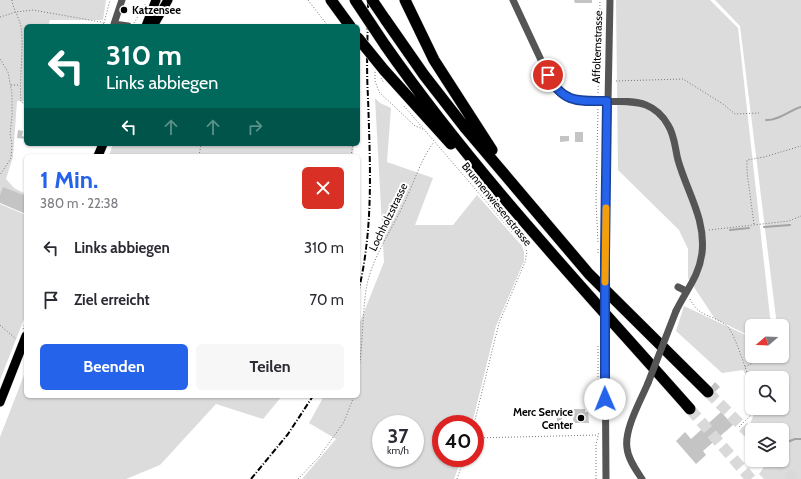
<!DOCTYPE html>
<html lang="de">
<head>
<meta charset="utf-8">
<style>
	:root { --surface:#fff; --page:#f7f7f7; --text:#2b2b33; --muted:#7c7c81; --accent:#2563eb }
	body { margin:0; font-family:Cabin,sans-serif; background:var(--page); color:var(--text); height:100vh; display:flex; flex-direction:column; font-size:15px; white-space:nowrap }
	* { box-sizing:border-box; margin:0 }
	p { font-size:13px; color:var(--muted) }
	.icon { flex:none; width:22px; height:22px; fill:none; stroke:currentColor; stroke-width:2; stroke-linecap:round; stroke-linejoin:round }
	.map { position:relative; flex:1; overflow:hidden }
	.drawer { position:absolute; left:24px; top:154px; width:336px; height:244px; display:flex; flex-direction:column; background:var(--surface); border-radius:6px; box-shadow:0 1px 3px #0004 }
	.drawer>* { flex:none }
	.banner { position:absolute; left:24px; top:24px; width:336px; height:122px; border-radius:6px; box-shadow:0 1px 3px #0004; background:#00695c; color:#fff; overflow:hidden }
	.needle { width:26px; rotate:251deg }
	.buttons { position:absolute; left:745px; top:319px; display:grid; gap:8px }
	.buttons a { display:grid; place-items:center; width:44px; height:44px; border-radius:6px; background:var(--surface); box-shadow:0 1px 3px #0004; font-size:20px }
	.speed { position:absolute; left:372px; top:415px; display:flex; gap:8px; font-size:20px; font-weight:700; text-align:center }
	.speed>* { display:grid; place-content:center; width:52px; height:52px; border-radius:50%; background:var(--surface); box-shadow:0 1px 3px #0004; line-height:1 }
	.speed small { font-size:10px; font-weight:400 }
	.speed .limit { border:6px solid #d22; background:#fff; color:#111 }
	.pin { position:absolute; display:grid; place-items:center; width:34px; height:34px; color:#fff; margin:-17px; border:2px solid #fff; border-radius:50%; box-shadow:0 1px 4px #0007 }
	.me { position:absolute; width:44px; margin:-22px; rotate:359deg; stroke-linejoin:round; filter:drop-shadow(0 0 3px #0008) }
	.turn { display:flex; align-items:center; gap:14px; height:84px; padding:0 16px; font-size:18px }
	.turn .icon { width:52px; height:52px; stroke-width:2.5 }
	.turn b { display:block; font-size:28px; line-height:34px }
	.lanes { display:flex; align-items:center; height:38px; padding:0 16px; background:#0003; justify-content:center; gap:20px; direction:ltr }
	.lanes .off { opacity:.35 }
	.round { display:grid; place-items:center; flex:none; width:42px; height:42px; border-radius:6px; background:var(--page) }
	.head { display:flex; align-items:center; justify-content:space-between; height:68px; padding:0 16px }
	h1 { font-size:24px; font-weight:700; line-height:30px; color:var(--accent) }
	.button { display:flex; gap:8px; margin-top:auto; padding:8px 16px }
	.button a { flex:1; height:46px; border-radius:6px; background:var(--accent); color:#fff; font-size:16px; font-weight:700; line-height:46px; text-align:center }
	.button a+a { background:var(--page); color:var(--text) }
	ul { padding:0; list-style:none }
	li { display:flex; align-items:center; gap:12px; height:52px; padding:0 16px }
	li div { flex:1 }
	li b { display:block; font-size:15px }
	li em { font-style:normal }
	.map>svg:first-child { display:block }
</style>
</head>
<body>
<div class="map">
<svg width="801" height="479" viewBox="0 0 801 479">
	<rect width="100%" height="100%" fill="#fff"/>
	<path fill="#dcdcdc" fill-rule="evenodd" d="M0,0H106L103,20H50L48,26H26V101H17L13,157L6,179L14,188L26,194V196H0Z
		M616,0H710L738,28L771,326H752V337L715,319L688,278V249L679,230L618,170Z
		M715,0H801V479H764L759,474L769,460H782V430H752L749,427L756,408H782V378H752V386L743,370L722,373L676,331L684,306L752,338V356H782V326H777L740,26Z
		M375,98L380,103L391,108L387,162L433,178L415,225H453L477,195L522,246L524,252V261L496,326L472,424H441V458H462L454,479H302L336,439L309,423L324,396H358V327L384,262ZM381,424H415V458H381Z
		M113,144H354L353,156H109Z
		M0,204L26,215V314L0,380Z
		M26,370V396H282L263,419L216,404L160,465L126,479H0V437Z"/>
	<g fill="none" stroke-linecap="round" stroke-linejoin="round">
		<path stroke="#a3a3a3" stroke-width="2" d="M766,120C778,121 790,110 801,107
			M764,227L790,225
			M730,230L749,228
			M782,444L795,439H801"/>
	</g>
	<path fill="#c4c4c4" d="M574,0H592V3H575Z
		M18,130L23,131L22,136L25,137V139L17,138Z
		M575,132H583V142H575Z
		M560,136H569V141L560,142Z
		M3,187L26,196V214L0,203V195Z
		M715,382L720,387L715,392L710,388Z
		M574,409H585V412H588L589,423H573Z
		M721,412L733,425L703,451L706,455L696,464L676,441L685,432L691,439Z
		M557,417L562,418V431H557Z"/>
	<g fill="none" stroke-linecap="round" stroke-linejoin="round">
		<path stroke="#d9d9d9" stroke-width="11" stroke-dasharray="11 5.5" stroke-linecap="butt" d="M708,392L752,436
			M690,409L751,479
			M776,460L794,479"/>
		<defs>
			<path id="major" d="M146,26L156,0
				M153,26L168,0
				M98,156L103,144
				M0,402L26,336"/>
			<path id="highway" d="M331,0L350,26
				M405,0L434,60L492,150
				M385,19L424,75L466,129L589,274L708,392
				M385,45C475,174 585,290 690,409
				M384,70L451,144"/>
		</defs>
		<use href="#major" stroke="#dbdbdb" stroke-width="10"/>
		<use href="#highway" stroke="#dbdbdb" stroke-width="12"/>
		<path stroke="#777" stroke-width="1" stroke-dasharray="1 2" stroke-linecap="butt" d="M12,0C13,9 19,17 21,27C24,52 19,77 21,102L26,104
			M308,0L328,26
			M0,17L16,12L33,10L101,22L106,25
			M104,23L110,0
			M134,23L146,3
			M0,59L8,72L12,94V116L10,134L12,144L11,158L0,175
			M375,72V81L379,92L415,126L423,129
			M616,81L683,79L723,104L735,114L759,113
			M11,85H20
			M598,93L600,0
			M404,106L525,247L527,252L525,262L499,323L474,424
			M598,109L596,201L598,243
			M199,156L201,144
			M351,156L353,144
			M754,224L747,172V160L764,157L801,146
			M709,230L789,221L801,216
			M690,299C699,318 713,314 727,326C734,331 749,378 752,389
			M0,325L16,339
			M23,329L26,320
			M598,346V411
			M745,367L760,359
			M358,375C363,347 362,318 366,290C371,258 393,229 406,199C415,180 421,159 434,142
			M739,427L751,415L754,408
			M475,438L598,435
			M298,479L319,457L344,422L354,396
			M457,479L464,458
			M596,479V445L599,432"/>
		<path stroke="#555" stroke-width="7" d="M122,0L114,24L128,26
			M513,0L548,75C551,82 555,88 560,93C578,108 623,96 646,105C656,109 663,116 668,125C675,136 675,149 678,160C687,192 706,219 702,253C699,277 686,290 676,311
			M605,256L610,0
			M678,287L686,291
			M605,333L606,479
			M642,479C636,470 628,459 627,448C624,429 641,400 648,383"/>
		<use href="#major" stroke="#000" stroke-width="9"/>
		<use href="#highway" stroke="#000" stroke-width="11"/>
		<path stroke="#000" stroke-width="2" stroke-dasharray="6 2 1 2" stroke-linecap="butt" d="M358,293C374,228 370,163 368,97C366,65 368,32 368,0
			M251,479L288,434L313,396"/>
		<defs>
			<path id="highway-bridge" d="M355,0L385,45
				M372,0L385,19
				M358,38L384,70"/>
		</defs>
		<use href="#highway-bridge" stroke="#dbdbdb" stroke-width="12" stroke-linecap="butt"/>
		<path stroke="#777" stroke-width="1" stroke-dasharray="1 2" stroke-linecap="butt" d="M381,78L384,83
			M598,249V254"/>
		<path stroke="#555" stroke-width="7" d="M605,333V256
			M648,383L676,311"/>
		<use href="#highway-bridge" stroke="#000" stroke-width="11"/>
	</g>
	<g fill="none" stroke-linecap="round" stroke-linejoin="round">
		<defs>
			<path id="route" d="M548,75C563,104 579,101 607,101L605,256V399"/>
		</defs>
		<use href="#route" stroke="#184099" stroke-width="10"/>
		<use href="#route" stroke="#2563eb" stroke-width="7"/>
		<path stroke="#f59e0b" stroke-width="7" d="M605,282L606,208"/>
	</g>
	<g fill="#000" stroke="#fff" stroke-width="1.5">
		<circle cx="124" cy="10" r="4"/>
		<circle cx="581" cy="418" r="4"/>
	</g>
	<g text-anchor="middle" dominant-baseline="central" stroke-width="4" stroke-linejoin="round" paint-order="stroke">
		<g font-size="11" font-weight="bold" fill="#000" stroke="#fff" text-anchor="start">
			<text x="132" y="10">Katzensee</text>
			<text x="573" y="412" text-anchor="end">Merc Service<tspan x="573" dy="13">Center</tspan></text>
		</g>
		<g font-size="11" fill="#000" stroke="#fff">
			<text transform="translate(597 47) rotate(-88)">Affolternstrasse</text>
			<text transform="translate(497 204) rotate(51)">Brunnenwiesenstrasse</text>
			<text transform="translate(388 217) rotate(-64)">Lochholzstrasse</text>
		</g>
	</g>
</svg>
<div class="buttons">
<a><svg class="needle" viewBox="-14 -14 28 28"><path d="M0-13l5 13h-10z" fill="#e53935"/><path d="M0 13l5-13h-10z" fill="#7c7c81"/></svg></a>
<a><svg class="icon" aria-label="search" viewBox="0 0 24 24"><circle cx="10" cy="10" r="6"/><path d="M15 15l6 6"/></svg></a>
<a><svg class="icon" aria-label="layers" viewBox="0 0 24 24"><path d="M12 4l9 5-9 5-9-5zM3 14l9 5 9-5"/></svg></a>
</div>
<div class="speed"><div>37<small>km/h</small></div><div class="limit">40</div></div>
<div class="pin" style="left:548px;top:75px;background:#d93025"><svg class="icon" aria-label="arrive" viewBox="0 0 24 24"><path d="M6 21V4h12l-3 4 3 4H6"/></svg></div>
<svg class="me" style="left:605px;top:399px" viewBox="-20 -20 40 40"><circle r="19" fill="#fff"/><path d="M0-13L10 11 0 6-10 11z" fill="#2563eb"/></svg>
<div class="banner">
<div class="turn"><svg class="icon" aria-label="left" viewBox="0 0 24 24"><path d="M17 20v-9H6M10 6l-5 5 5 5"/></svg><div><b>310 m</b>Links abbiegen</div></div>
<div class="lanes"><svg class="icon" aria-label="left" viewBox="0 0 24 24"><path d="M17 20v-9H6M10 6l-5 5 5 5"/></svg><svg class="icon off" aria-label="ahead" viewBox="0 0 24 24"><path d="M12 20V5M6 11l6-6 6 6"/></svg><svg class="icon off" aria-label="ahead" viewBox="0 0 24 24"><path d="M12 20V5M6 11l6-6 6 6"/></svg><svg class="icon off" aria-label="right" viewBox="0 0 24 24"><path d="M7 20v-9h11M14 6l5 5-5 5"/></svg></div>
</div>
<section class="drawer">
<div class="head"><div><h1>1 Min.</h1><p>380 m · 22:38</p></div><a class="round" style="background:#d93025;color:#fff"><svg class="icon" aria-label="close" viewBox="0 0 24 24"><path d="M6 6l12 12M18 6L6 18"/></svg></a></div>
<ul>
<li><svg class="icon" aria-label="left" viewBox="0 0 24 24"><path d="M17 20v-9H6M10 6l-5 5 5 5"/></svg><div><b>Links abbiegen</b></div><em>310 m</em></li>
<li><svg class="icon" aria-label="arrive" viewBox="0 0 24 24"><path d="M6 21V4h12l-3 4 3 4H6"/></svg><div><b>Ziel erreicht</b></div><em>70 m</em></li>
</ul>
<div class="button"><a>Beenden</a><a>Teilen</a></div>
</section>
</div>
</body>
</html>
